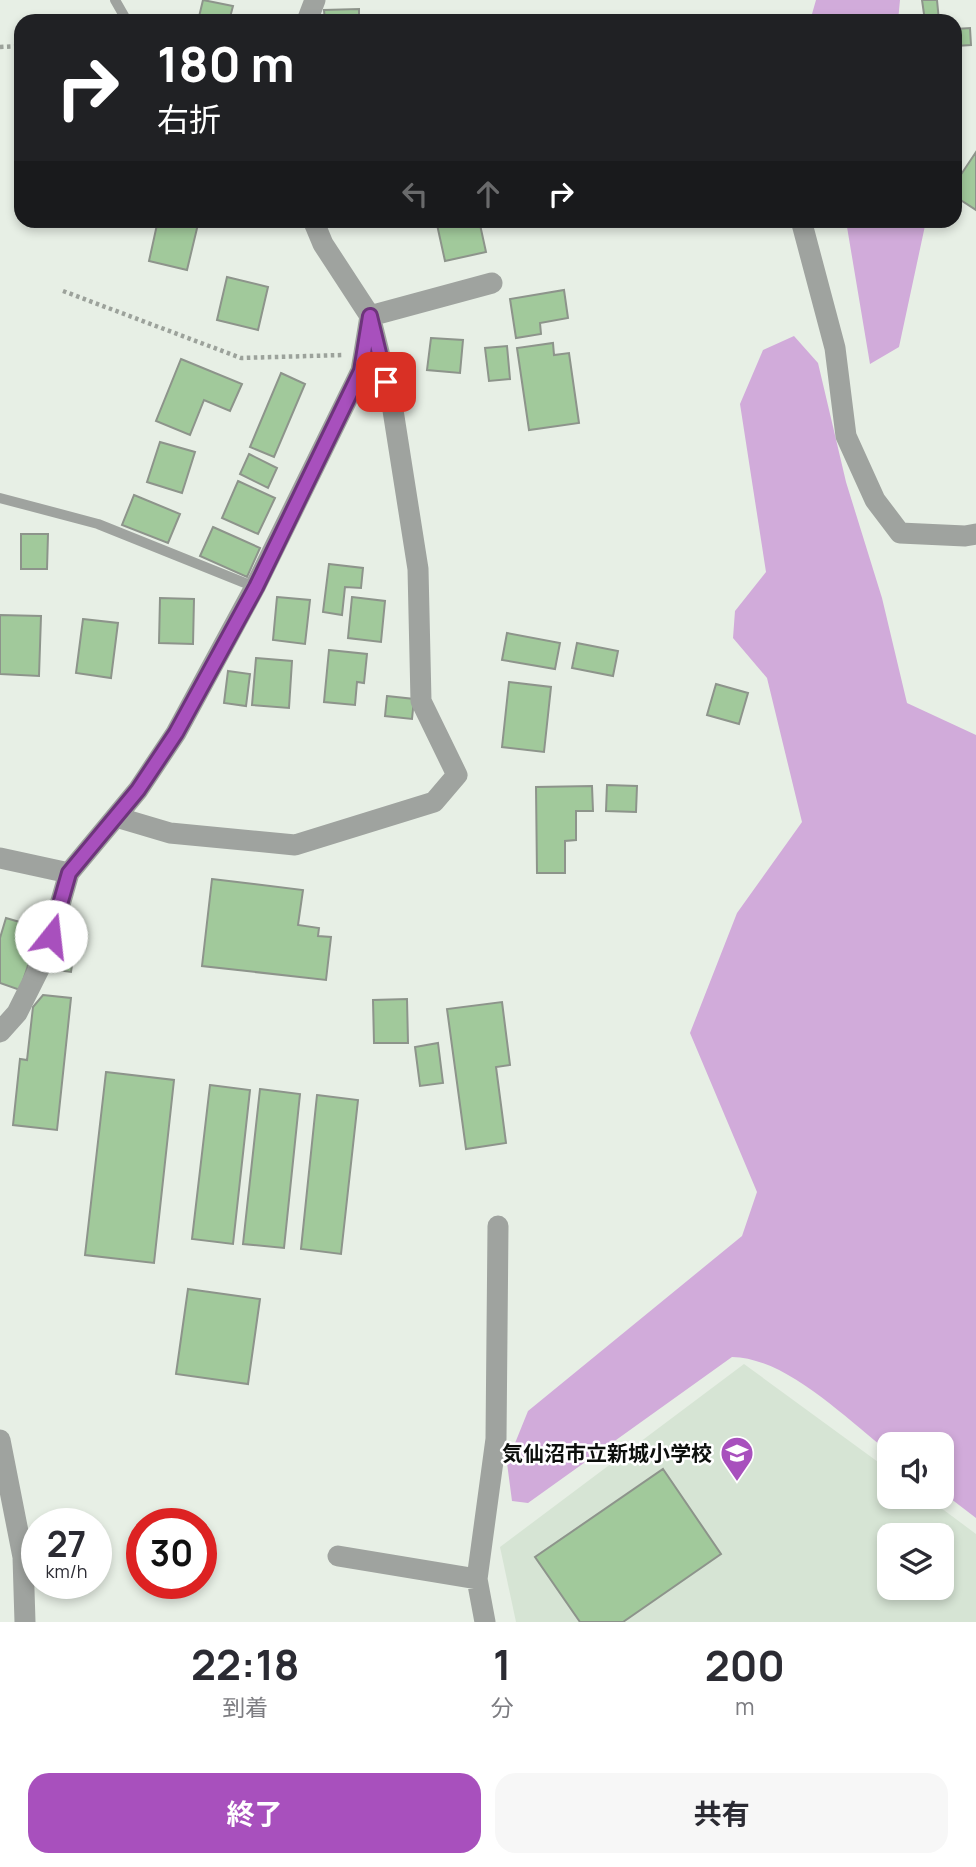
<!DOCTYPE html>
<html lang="ja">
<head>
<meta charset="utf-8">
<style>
	:root { --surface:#fff; --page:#f7f7f7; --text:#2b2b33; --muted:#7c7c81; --accent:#a850bd }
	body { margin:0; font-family:Manrope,"Noto Sans JP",sans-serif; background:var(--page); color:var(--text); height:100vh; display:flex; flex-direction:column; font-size:26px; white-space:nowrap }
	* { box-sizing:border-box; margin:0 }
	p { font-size:23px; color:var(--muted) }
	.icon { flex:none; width:38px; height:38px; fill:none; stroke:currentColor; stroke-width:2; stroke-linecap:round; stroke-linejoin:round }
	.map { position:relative; height:1622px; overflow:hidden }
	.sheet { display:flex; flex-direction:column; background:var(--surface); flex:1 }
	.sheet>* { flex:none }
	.banner { position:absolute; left:14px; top:14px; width:948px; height:214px; border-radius:21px; box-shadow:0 4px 10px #0003; background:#202124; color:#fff; overflow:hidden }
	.buttons { position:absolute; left:877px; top:1432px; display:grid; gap:14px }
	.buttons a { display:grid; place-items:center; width:77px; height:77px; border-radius:14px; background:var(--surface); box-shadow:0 4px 10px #0003; font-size:35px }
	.speed { position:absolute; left:21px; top:1508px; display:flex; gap:14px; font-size:35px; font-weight:700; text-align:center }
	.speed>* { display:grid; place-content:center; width:91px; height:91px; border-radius:50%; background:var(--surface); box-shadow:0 4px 10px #0003; line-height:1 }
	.speed small { font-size:18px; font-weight:400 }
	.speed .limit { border:10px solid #d22; background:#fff; color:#111 }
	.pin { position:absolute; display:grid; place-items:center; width:60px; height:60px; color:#fff; margin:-30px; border-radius:14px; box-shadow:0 4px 10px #0006 }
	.me { position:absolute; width:77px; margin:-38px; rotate:16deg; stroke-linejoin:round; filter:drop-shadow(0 0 5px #0008) }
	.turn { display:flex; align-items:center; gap:24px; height:147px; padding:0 28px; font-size:32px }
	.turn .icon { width:91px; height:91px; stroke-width:2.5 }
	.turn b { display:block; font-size:49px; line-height:60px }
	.lanes { display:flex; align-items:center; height:66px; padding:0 28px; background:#0003; justify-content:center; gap:35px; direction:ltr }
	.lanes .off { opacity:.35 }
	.eta { display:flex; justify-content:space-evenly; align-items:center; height:119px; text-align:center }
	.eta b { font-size:42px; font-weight:700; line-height:49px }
	.action { display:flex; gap:14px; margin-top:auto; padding:14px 28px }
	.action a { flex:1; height:80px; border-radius:21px; background:var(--accent); color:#fff; font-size:28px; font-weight:700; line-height:80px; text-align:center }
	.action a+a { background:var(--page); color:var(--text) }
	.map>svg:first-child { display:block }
</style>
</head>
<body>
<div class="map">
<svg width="976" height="1622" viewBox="0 0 976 1622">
	<rect width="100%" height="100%" fill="#e7efe5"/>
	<path fill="#d6e4d4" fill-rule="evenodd" d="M744,1364L889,1470V1496H925L976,1534V1622H516L500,1547ZM889,1535H942V1587H889Z"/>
	<path fill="#d1abda" d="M816,0H900L898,21H810Z
		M846,221H926L899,347L870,364Z
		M794,336L818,363L846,482L882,598L907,703L976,735V1518L942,1492V1444H889V1452C846,1419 787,1358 732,1357L528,1503L512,1501L507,1463L528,1411L742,1236L757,1192L690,1033L737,913L802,822L767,678L733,638L735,611L766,572L740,404L763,350Z"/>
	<path fill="#a1c99b" stroke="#8d948b" stroke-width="2" d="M203,0L233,6L229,21H198Z
		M922,0H937L939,21H925Z
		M359,9V21H325L324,10Z
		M970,28L971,45L956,46V29Z
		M976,152V210L956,197V182Z
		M158,220H199L187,270L149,261Z
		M436,220H479L486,252L445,261Z
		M227,277L268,287L258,330L217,320Z
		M564,290L568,318L540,323L541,334L516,338L510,299Z
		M431,338L463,340L460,373L427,370Z
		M553,343L554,355L569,353L579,423L529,430L517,348Z
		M507,346L510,379L489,381L485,348Z
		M181,359L242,384L230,411L204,400L190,435L156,421Z
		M281,373L305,384L274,457L250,447Z
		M160,442L195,452L182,493L147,482Z
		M249,454L277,468L268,488L240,474Z
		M238,481L275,498L258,534L222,518Z
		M134,495L180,514L168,543L122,525Z
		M213,527L260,548L247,577L200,556Z
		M21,534H48L47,569H21Z
		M329,564L363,568L361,588L345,587L342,615L323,612Z
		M277,597L310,600L305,644L273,640Z
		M352,597L385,601L381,642L348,638Z
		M160,598L194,599L193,644L159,643Z
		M0,615L41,616L39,676L0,674Z
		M83,619L118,623L111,678L76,673Z
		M507,633L560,643L555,669L502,660Z
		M577,643L618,651L613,676L572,668Z
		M329,650L367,654L364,683L357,682L355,705L324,702Z
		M256,658L292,661L289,708L252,705Z
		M228,671L250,674L246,706L224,703Z
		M509,682L551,687L544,752L502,747Z
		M716,684L748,693L739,724L707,715Z
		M387,696L414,699L412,719L385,716Z
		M607,785L637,786L636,812L606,811Z
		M592,786L593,811H576V840L565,841V873H537L536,787Z
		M212,879L303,890L298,925L319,928L318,936L331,937L326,980L202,966Z
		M6,918L40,928L20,990L0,983V938Z
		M59,949L74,952L71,972L56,970Z
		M43,995L71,998L57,1130L13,1125L20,1059L27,1060L33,1007Z
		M407,999L408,1043H374L373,1000Z
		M502,1002L510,1065L496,1067L506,1143L466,1149L447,1009Z
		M438,1043L443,1083L420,1086L415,1047Z
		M106,1072L174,1080L154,1263L85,1255Z
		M210,1085L250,1090L233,1244L192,1239Z
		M260,1089L300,1094L284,1248L243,1244Z
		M317,1095L358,1100L341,1254L301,1249Z
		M188,1289L260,1299L248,1384L176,1374Z
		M663,1469L721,1554L623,1622H580L535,1557Z"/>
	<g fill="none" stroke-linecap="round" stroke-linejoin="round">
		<path stroke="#9ca29b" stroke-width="4.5" stroke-dasharray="3.5 3.5" stroke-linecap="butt" d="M0,47L21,46
			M63,291L241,358L343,355"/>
		<path stroke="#9fa39f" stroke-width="10" d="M115,0L127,21
			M0,498L98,524L255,587"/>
		<path stroke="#9fa39f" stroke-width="21" d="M307,21L315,0
			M801,220L835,348L846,436L875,500L900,533L965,536L976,534
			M116,817L170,833L295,845L434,802L457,775L421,701L418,569L392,404L370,316L492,283
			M0,858L69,873
			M0,1032L17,1013L45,957L69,873L138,790L176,733L255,587L361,371L370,316L323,244L313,220
			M0,1440L23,1557L25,1622
			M338,1556L477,1579
			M485,1622L477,1579L496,1439L498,1226"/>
	</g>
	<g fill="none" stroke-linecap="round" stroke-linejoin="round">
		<defs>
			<path id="route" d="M51,936L69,873L138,790L176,733L256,587L361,371L370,316L386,382"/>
		</defs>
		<use href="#route" stroke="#6d347b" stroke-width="18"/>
		<use href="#route" stroke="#a850bd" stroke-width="12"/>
	</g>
	<defs>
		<symbol id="school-pin" viewBox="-11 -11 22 30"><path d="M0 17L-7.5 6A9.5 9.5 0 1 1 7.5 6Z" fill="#a850bd" stroke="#fff"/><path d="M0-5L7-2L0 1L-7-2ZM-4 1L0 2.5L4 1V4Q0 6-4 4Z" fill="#fff"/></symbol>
	</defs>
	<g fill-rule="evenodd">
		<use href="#school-pin" x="718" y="1434" width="38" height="52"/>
	</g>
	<g text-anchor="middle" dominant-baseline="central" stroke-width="5" stroke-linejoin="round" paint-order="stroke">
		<g font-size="21" font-weight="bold" fill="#0c0f0c" stroke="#fff" text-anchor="end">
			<text x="712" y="1453">気仙沼市立新城小学校</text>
		</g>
	</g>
</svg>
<div class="buttons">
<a><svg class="icon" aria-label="sound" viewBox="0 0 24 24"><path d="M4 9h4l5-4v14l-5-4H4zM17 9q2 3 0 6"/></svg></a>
<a><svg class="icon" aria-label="layers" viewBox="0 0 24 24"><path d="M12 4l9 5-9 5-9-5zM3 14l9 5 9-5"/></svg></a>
</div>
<div class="speed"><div>27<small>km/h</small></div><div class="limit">30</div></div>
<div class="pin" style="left:386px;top:382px;background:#d93025"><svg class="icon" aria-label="arrive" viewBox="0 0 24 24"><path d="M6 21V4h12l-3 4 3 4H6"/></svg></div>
<svg class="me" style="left:51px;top:936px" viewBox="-20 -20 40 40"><circle r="19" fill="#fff"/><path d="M0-13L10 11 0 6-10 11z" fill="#a850bd"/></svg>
<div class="banner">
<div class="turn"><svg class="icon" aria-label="right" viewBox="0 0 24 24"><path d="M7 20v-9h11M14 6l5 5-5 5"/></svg><div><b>180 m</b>右折</div></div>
<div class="lanes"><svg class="icon off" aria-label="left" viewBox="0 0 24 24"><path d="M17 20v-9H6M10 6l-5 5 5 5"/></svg><svg class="icon off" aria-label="ahead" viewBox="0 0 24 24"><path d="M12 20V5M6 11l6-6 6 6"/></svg><svg class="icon" aria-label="right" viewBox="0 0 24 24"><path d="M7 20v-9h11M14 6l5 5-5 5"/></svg></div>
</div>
</div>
<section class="sheet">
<div class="eta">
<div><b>22:18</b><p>到着</p></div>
<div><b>1</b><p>分</p></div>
<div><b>200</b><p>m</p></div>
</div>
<div class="action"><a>終了</a><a>共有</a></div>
</section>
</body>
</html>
